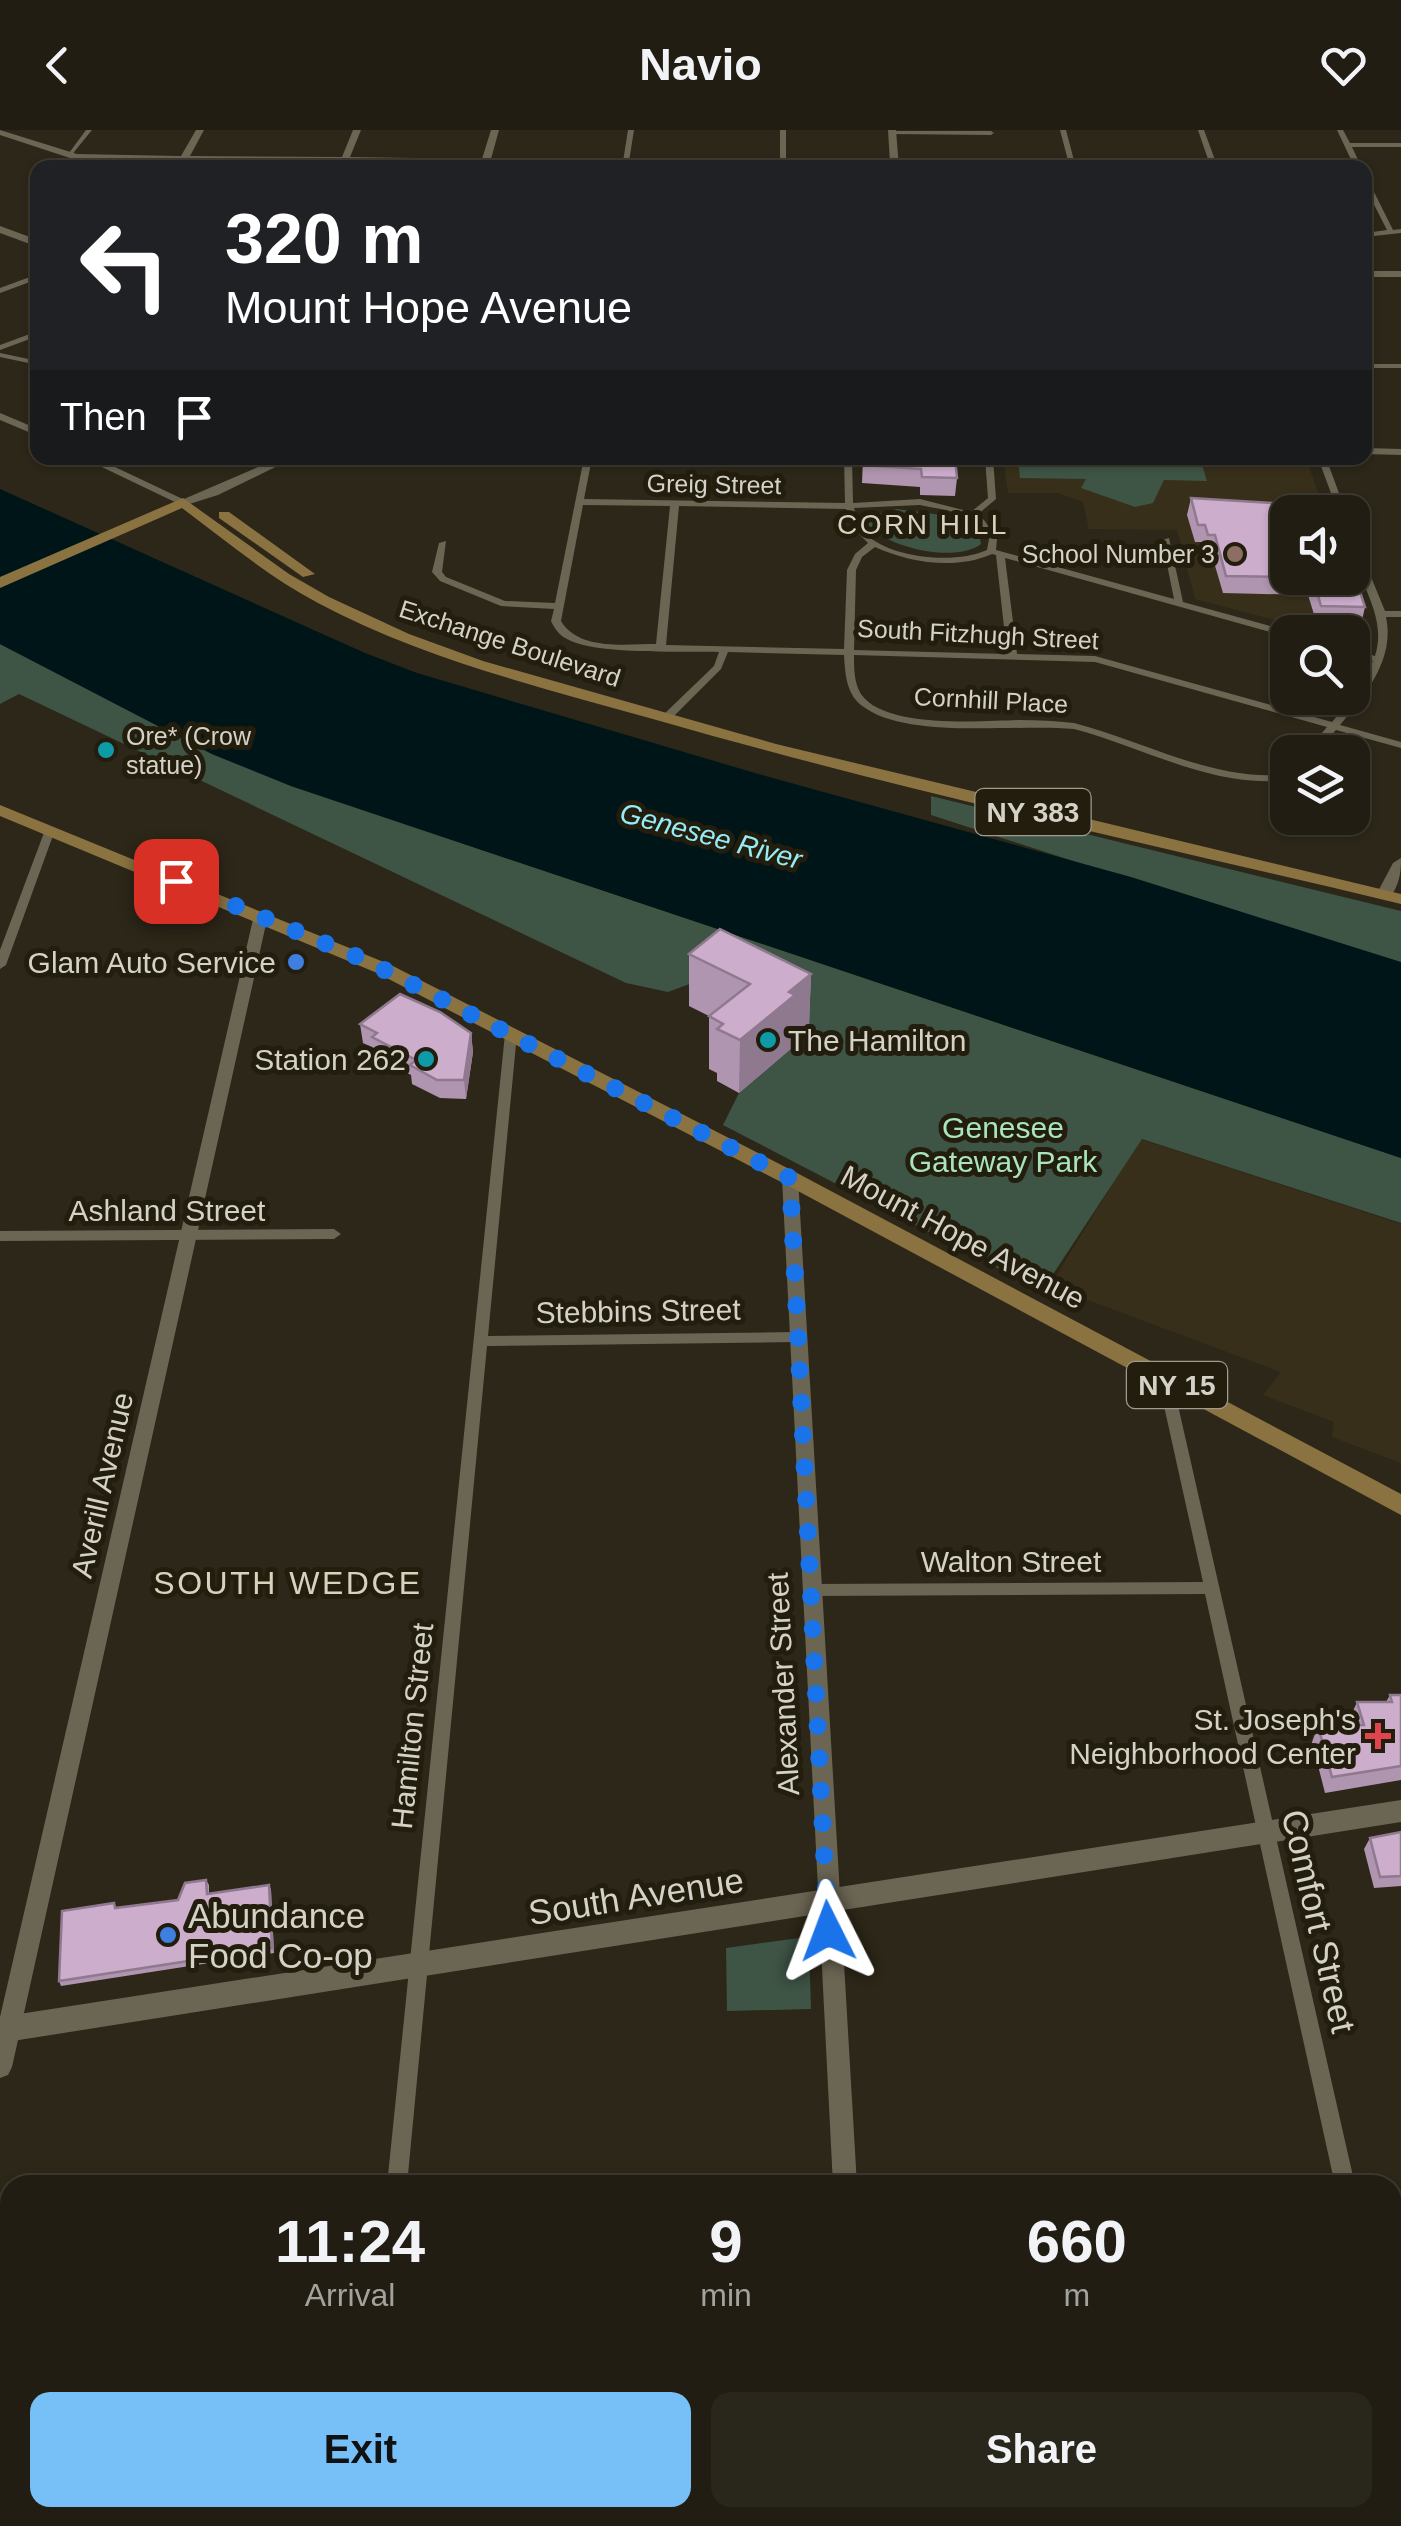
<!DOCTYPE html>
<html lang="en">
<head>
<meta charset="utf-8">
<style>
	:root { --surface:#211d12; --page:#29261b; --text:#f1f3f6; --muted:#a2a29f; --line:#3e3b32; --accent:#76c0f7 }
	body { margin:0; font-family:Arial,sans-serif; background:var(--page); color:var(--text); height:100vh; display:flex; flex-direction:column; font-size:38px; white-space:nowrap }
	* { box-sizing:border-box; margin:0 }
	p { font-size:32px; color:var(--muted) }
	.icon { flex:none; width:55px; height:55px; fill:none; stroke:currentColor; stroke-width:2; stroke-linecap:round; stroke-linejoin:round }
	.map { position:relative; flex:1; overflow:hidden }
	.panel { position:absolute; left:0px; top:2045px; width:1402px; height:352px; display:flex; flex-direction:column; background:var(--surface); border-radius:30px 30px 0 0; box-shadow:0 2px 8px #0004,0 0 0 2px var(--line) }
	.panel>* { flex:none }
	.banner { position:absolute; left:30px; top:30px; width:1342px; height:305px; border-radius:20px; box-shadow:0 2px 8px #0004,0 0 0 2px var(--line); background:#202124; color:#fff; overflow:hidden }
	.tools { position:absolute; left:1270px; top:365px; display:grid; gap:20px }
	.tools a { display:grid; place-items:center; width:100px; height:100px; border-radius:20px; background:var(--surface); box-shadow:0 2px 8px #0004,0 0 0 2px var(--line); font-size:50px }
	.pin { position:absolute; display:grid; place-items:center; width:85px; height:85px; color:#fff; margin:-42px; border-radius:20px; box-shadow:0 5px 15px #0006 }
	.me { position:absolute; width:110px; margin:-55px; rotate:357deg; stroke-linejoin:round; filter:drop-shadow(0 0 8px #0008) }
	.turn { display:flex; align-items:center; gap:35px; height:210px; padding:0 30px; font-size:45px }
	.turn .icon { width:130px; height:130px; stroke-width:2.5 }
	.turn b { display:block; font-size:70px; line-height:85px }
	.then { display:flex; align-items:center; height:95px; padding:0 30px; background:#0003; gap:20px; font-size:38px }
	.eta { display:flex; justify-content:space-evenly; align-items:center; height:170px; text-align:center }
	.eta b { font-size:60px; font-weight:700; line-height:70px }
	.button { display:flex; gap:20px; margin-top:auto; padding:20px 30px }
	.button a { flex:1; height:115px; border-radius:20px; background:var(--accent); color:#111; font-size:40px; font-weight:700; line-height:115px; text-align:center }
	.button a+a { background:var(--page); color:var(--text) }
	header { display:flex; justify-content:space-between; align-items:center; height:130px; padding:0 30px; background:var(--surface); font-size:45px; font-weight:700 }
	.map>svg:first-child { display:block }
</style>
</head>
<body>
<header><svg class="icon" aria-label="back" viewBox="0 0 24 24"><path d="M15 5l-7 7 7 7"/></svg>Navio<svg class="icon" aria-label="heart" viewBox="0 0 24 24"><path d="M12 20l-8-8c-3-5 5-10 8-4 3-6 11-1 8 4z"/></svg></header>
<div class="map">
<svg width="1401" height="2396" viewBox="0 0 1401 2396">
	<rect width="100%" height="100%" fill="#2c2718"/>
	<path fill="#372f19" d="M1003,328H1306L1325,382H1288V448H1348L1368,502L1365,514L1353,511L1352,502H1321L1195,469L1177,400L1089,399L1083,372L1058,363H1008Z
		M1140,1009L1401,1094V1333L1332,1307L1334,1292L1263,1265L1281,1242L1050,1156Z"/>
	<path fill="#3e5445" d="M1018,328H1200L1207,351L1164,350L1153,373L1135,377L1081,358L1086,349L1020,348Z
		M897,379L949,386L978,400L981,414C955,434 883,417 865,392L869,386Z
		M0,514L212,624L291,656L1401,1028V1093L1142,1009L1042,1161L723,995L739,963L792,918L703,849L668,862L626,853L19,564L0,574Z
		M931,666L1401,781V837L931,685Z
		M799,1808L809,1815L811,1879L727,1881L726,1818Z"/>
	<path fill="#001518" d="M0,359L365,523L417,543L755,643L1131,747L1401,832V1028L291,656L212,624L0,514Z"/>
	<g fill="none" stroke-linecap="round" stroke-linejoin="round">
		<path fill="#6b6554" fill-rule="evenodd" d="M86,0H92L70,27H66Z
			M628,0H634L628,38H622Z
			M780,0H786V38H780Z
			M1060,0H1066L1076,38H1070Z
			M1198,0H1204L1218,38H1211Z
			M1337,0H1343L1350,13H1401V17H1352L1362,38H1355Z
			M892,1H991L994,3L991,5L890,4Z
			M1365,48L1368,50L1393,100L1401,99V103L1365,107V103L1387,100L1365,57Z
			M38,63V72L35,70V65Z
			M38,144V149L0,163V158Z
			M38,201V206L0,220V215Z
			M0,223L38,231V235L0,227Z
			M1365,234H1401V238H1365Z
			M1365,318L1401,319V325L1365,324Z
			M584,328H592L584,369L845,373L844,328H852L853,373L920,369L971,382L988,368L985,328H993L996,369L977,385L984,390L997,409L996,420L1174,469L1162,410L1169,408L1183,472L1292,502H1288V507L1285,506L1005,428L1017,524L1095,526L1332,592L1352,568L1373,531L1352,525V519L1375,526C1389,482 1352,449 1352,407L1355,408L1385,481H1401V487H1386C1395,529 1366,564 1340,595L1401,612V618L1336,600L1316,622H1306L1327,597L1095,532L854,525C854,538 854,553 861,564C884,599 982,591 1019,590C1038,590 1056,591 1074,593C1142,610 1216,653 1288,644V650C1214,659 1143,617 1074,599C1016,593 906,611 861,575C846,563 845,542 844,525L728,522L721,539L670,590H662V586L714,536L719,522C683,521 595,525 567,509C559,505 555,499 551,491L554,479L501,476L440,451L432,442L439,413L446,411L442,442L446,447L505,471L555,473ZM583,375L670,376L656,514C626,514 579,521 561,491ZM920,375C952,382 968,380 989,409L987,420C956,434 897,429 869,407C861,399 857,389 854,378ZM679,376L846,379L853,398L868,413L855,424L847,440L844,519L666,515ZM875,417C910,433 956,440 992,424L996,425L1007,524L854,520L856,440L862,427Z
			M1318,328H1326L1346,382H1338Z
			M50,697L55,700L6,835L0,839V820L45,700Z
			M511,900L517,904L488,1206L796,1202L803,1207L796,1212L487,1216L407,2055H387L505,904Z
			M334,1099L341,1104L334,1109L0,1111V1101Z
			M1165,1244L1170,1245L1172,1249L1355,2055H1335L1205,1464L811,1466L806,1465L803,1460L806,1455L811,1454L1203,1452L1158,1249L1160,1245Z
			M1392,2260L1399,2263L1401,2267V2318L1394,2315L1392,2312Z
			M354,2388H375V2396H353Z"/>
		<path fill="#6b6554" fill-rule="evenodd" d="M0,0L77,24L181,26L196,0H204L190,26L342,27L353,0H361L350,27L482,29L491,0H499L491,29L890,33L888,0H896L899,38L348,33L346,38H338L340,32L187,31L183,38H175L178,31L76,30L0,5Z
			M0,283L38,299V306L0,290Z
			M83,328H96L189,372L179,374Z
			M261,781L268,785L12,1937L8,1945L0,1948V1887L254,785Z
			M790,1042L798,1048L857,2055H833L782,1048Z
			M852,2388H878L879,2396H853Z"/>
		<path fill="#6b6554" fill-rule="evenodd" d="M0,96L38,110V117L0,103Z
			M1365,141H1401V147H1365Z
			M279,328H294L218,365L183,376L177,372Z
			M1401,728C1401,745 1399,754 1390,768H1378L1376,765L1393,733Z
			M1401,1670V1692L0,1913V1887Z"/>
		<path fill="#8b7241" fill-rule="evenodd" d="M183,368L289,444L329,467L409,504L483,531L776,614L1401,764V774C1154,715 904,661 660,591C544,558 425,530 318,473C269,447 226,411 182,378L0,458V447Z
			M219,382H229L315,444L303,447L219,388Z
			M0,675L391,835L797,1043L1401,1364V1385L783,1053L377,843L0,686Z"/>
	</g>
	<path fill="#af95af" d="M863,328H955L957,348L955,366L920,365V357L862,353Z
		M1191,368L1288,382L1344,448L1365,477L1361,495L1317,494L1308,465L1223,463L1211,422H1204L1202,412H1195L1187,385Z
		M689,824L811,844L809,896L793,909V917L739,963L717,951V943L709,939V886L689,876Z
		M360,894L471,903L473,922L466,969L440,968L412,954L411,945L375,926L374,918L363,913Z
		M1390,1565H1401V1650L1325,1663L1312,1612L1318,1596H1352L1350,1588L1357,1572H1386Z
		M1401,1702V1756L1374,1758L1364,1719L1370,1708Z
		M206,1750L209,1755V1764L269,1755L271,1760L274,1823L61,1856L59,1851L115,1778L178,1770Z"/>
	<path fill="#8f798f" d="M811,844L809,896L793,909V917L739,963L740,910L789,862Z
		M471,903L473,922L466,969L464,950Z
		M269,1755L271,1760L274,1823L272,1818Z"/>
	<path fill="#ccadcc" stroke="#8f798f" stroke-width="2.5" d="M863,328H955L957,348L922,347L921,339L863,335Z
		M1191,368L1305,375L1308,382H1288V447L1226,446L1215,405H1208L1205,395H1198Z
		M1309,448H1344L1345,449H1356L1365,477L1321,476L1313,448Z
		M720,799L811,844L789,862L795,865L740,910L717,899L723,894L709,886L750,854L689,824Z
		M400,864L440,882L471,903L464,950H437L410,935L416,930L372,907L377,903L360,894Z
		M1390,1565H1401V1636L1332,1647L1318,1596L1364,1595L1357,1572H1392Z
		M1401,1702V1746L1380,1747L1370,1708Z
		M206,1750L207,1764L269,1755L272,1818L59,1851L62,1781L114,1773L115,1778L178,1770L185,1753Z"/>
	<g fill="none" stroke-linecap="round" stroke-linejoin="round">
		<path stroke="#1a73e8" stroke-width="18" stroke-dasharray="0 32.4" d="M176,751L365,830L790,1048L828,1801"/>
	</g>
	<circle fill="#8d6e63" stroke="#231d0e" stroke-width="4" cx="1235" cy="424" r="10"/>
	<g fill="#0f9aa8" stroke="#231d0e" stroke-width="4">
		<circle cx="106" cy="620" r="10"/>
		<circle cx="768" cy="910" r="10"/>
		<circle cx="426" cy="929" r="10"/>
	</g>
	<g fill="#3f7fe0" stroke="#231d0e" stroke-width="4">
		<circle cx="296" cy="832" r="10"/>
		<circle cx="168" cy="1805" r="10"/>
	</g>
	<path fill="#e0444e" stroke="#231d0e" stroke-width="4" d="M1373 1591h10v10h10v10h-10v10h-10v-10h-10v-10h10z"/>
	<g text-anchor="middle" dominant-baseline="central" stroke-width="10" stroke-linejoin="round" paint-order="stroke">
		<g font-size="25" fill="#d4d1c7" stroke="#231d0e">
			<text transform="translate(714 354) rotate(1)">Greig Street</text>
			<text transform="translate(978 504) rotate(3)">South Fitzhugh Street</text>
			<text transform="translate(510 513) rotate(18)">Exchange Boulevard</text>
			<text transform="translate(991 570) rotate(3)">Cornhill Place</text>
		</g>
		<g font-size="25" fill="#d4d1c7" stroke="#231d0e" text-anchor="end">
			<text x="1215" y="424">School Number 3</text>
			<text x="126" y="606" text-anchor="start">Ore* (Crow<tspan x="126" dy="29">statue)</tspan></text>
		</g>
		<g font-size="28" letter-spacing="2.5" fill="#d8d1be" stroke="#231d0e">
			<text x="923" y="394">CORN HILL</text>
		</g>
		<g fill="#231d0e" stroke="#9f9b90" stroke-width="2.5">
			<rect x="975.5" y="659" width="115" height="46" rx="8"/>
			<rect x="1127" y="1232" width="100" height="46" rx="8"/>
		</g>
		<g font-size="28" font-weight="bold" fill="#d4d1c7">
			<text x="1033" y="682">NY 383</text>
			<text x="1177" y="1255">NY 15</text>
		</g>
		<g font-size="28" font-style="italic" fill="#95ebf6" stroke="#231d0e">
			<text transform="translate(711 706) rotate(15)">Genesee River</text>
		</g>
		<g font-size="30" fill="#d4d1c7" stroke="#231d0e" text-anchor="end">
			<text x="276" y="832">Glam Auto Service</text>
			<text x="788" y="910" text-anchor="start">The Hamilton</text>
			<text x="406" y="929">Station 262</text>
			<text x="1356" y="1589">St. Joseph's<tspan x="1356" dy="34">Neighborhood Center</tspan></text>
		</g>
		<g font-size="30" fill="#a8e5bc" stroke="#231d0e">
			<text x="1003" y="997">Genesee<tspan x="1003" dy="34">Gateway Park</tspan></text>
		</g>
		<g font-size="30" fill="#d4d1c7" stroke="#231d0e">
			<text x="167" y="1080">Ashland Street</text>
			<text transform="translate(963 1107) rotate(28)">Mount Hope Avenue</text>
			<text transform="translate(638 1181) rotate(-1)">Stebbins Street</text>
			<text transform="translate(102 1355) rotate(-77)">Averill Avenue</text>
			<text x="1011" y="1431">Walton Street</text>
			<text transform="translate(783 1554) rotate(-93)">Alexander Street</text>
			<text transform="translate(412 1596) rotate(-84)">Hamilton Street</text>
		</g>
		<g font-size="32" letter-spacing="2.5" fill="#d8d1be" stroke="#231d0e">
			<text x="288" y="1453">SOUTH WEDGE</text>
		</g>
		<g font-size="35" fill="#d4d1c7" stroke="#231d0e">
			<text transform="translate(636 1766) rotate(-9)">South Avenue</text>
			<text transform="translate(1319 1791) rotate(77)">Comfort Street</text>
		</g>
		<g font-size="35" fill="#d4d1c7" stroke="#231d0e" text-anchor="start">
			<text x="188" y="1785">Abundance<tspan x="188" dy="40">Food Co-op</tspan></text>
		</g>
	</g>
</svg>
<div class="tools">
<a><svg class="icon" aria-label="sound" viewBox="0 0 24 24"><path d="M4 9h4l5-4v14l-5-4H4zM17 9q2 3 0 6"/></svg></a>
<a><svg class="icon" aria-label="search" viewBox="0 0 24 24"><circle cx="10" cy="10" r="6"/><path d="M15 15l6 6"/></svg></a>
<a><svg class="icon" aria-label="layers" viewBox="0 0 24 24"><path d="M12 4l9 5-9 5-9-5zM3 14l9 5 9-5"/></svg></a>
</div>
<div class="pin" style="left:176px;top:751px;background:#d93025"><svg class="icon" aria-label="arrive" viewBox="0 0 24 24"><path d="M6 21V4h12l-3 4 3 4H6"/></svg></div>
<svg class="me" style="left:828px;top:1801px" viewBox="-20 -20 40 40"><path d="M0-17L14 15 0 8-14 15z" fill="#1a73e8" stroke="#fff" stroke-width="4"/></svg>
<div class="banner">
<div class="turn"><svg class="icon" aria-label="left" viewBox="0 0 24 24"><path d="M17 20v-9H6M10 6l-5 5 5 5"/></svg><div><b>320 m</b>Mount Hope Avenue</div></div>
<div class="then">Then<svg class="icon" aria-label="arrive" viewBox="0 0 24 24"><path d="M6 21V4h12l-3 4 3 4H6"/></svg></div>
</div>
<section class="panel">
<div class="eta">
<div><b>11:24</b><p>Arrival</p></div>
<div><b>9</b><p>min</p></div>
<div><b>660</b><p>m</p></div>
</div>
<div class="button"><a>Exit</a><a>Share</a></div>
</section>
</div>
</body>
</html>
